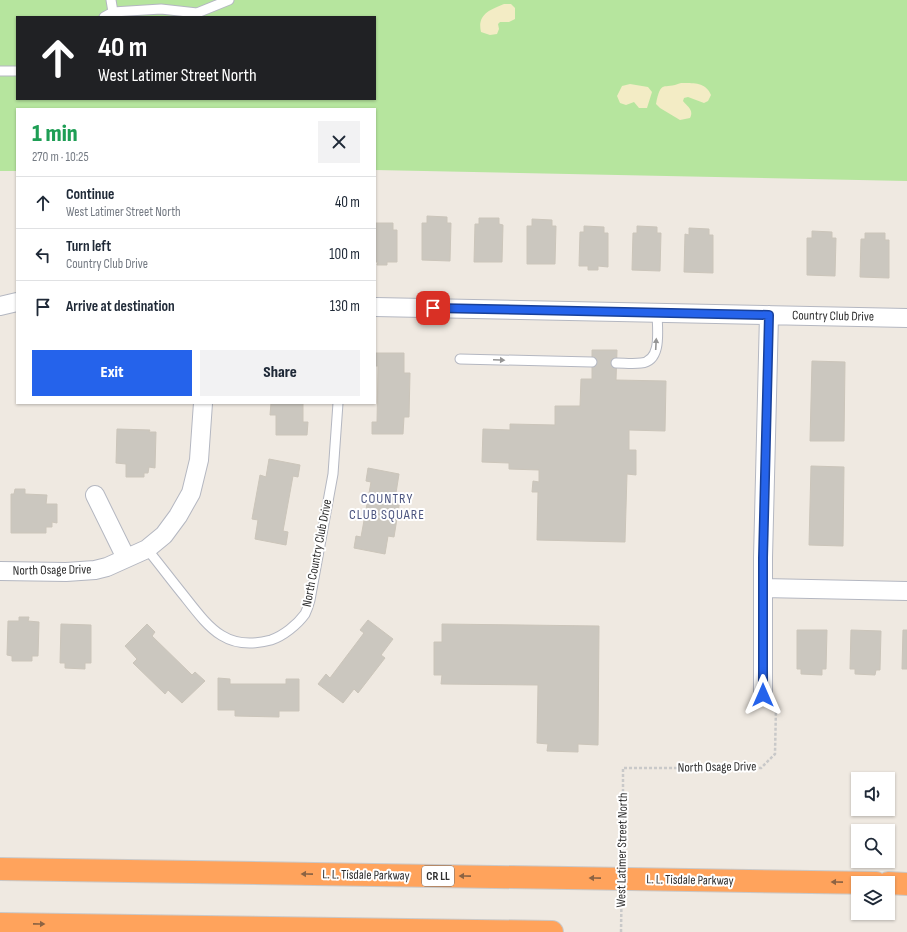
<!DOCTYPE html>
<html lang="en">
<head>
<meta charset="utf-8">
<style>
	:root { --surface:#fff; --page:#f2f2f3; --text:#1f2937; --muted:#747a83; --line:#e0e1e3; --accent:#2563eb }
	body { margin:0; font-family:"Sofia Sans Condensed",sans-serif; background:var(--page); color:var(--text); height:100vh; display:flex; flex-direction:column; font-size:15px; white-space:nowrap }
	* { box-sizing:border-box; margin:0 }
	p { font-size:13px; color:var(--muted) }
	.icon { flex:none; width:22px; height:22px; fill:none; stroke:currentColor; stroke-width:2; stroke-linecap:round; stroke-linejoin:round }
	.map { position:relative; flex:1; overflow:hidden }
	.details { position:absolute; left:16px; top:108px; width:360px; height:296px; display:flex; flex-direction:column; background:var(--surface); border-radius:0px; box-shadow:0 1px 3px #0004 }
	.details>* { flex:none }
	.guide { position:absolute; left:16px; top:16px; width:360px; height:84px; border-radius:0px; box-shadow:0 1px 3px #0004; background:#202124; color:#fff; overflow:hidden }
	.controls { position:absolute; left:851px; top:772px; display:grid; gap:8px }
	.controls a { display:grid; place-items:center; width:44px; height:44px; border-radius:0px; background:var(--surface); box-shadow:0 1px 3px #0004; font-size:20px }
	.pin { position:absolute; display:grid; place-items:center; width:34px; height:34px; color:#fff; margin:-17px; border-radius:8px; box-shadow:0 2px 6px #0006 }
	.me { position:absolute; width:44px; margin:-22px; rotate:0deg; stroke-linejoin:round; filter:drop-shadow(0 0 3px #0008) }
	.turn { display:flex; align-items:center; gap:14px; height:84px; padding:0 16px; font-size:18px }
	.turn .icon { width:52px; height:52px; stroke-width:2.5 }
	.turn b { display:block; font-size:28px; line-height:34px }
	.round { display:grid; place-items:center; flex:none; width:42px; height:42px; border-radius:0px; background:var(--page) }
	.headline { display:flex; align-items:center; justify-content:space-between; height:68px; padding:0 16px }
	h1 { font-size:24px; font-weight:800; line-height:30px; color:#1e9e55 }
	.action { display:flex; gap:8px; margin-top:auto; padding:8px 16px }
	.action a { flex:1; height:46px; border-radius:0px; background:var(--accent); color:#fff; font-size:16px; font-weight:800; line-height:46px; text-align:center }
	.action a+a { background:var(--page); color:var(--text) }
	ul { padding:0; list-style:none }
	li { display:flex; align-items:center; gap:12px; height:52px; padding:0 16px; border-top:1px solid var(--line) }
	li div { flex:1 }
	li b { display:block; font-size:15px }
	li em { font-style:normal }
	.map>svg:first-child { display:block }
</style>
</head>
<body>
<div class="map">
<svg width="907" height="932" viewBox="0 0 907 932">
	<rect width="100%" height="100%" fill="#efe9e1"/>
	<path fill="#b6e59e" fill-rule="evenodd" d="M0,0H907V181L375,170V109H17V171H0ZM17,17H375V99H17Z"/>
	<path fill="#f3ecc5" d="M504,4H511L515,8V19L509,22H500L498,24L499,29L497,34L490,35L481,32C477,15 489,10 504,4Z
		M681,83C693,83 706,82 711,95L708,101L704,103L688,97L684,98L683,101C688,107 694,110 690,118L680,120L660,108L656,104C661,79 663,90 681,83Z
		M630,84L648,87L652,92L647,108H639L634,102L626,105L620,103L617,96L622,86Z"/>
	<path fill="#cbc7bf" stroke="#cbc5ba" d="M427,216L447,217V223H451L450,261L422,260V223H427Z
		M479,218H499V224L503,225L502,262H474L475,224H479Z
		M532,219L552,220V226H556L555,264H527V226H532Z
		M375,223H393V230H397V262H387V265H377L378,262H375Z
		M584,226L604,227V233H608V267L598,266V270H588V266H579L580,232H584Z
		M637,226L657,227V233H661L660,271L632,270L633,233H637Z
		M689,228L709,229V235H713V273L684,272L685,234L689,235Z
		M812,231L832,232V238H836L835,276L807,275V238H812Z
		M865,233H885V240H889V278L860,277L861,239H865Z
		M592,350H617L616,380L666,381L665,431L629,430V450H636V475L627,474L625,542L537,540L538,492H532L533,481L539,482V470L509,469V463L482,462L483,429L510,430V424L555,425V406H580L581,379H592Z
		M375,353H404V373H410L409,417H404L403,434H372V422H377L378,366H375Z
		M812,361L845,362L844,441H810Z
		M271,403H303V422H308L307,435H276V415H270Z
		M117,429L150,430L149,432H156L155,468L149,467L148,473H144V477H126V464L116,463Z
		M269,459L300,465L298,477L293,476L283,531L288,532L286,545L255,539L258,520L252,519L260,475L266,477Z
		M811,466L844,467L843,546L809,545Z
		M368,468L399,474L396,493L401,494L394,537L388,536L385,554L354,548L356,536L361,537L371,482L366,481Z
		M15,489H25V494L47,495L46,504H57V523L52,522V527H46V533H11V494H14Z
		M19,617H29L28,621L39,622L38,656H32V661H12V656L7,655L8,621H19Z
		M368,620L393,639L381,655L385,658L358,693L354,689L343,703L318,684L326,674L330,678L364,633L360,630Z
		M61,624L91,625V663H85V669L65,668V663H60Z
		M147,624L155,632L152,636L192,675L195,672L205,681L182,703L168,690L165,694L133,663L137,659L125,646Z
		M442,624L599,626L598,745L578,744V752L547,751L548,744L537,743L538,685L441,684L442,675H434V642H442Z
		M797,630H827L826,669H822V675L801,674V669H797Z
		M851,630L881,631L880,670H876L875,675L855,674V669H850Z
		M903,630H907V669H902Z
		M218,678L230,679V684H286V679H299V711H279V717L235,716V710H218Z"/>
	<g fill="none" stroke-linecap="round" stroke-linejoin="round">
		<defs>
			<path id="lane" d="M113,12L161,9L197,13L229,0
				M104,17L113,12L111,0
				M0,71H17
				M460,359L592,362
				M616,363C624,363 633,364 641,363C663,361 657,328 657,312
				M147,549C160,565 172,581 185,597C210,629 227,652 271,640C283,636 297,625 305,614C307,610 309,604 310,600L333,474L338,403"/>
			<path id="street" d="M0,306L17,302
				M375,307L907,318
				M95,495L126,558
				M0,571L66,572L95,570L107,567L147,549L164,535L178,516L191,493L199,460L203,403
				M763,588L907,591
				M763,695V558L769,315"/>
			<path id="highway" d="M0,869L876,883
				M888,883L907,884
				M0,924L552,932"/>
		</defs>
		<use href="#lane" stroke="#b4b7c1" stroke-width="11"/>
		<use href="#street" stroke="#b4b7c1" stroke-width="20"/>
		<use href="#highway" stroke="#c9c9c9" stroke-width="24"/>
		<path stroke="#c9c9c9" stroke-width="2.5" stroke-dasharray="3 2" stroke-linecap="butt" d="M623,802V768H761L775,754L776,707"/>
		<use href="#lane" stroke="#fff" stroke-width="9"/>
		<use href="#street" stroke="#fff" stroke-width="18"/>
		<use href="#highway" stroke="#ffa35c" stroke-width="22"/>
		<path stroke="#c9c9c9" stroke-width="2.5" stroke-dasharray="3 2" stroke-linecap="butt" d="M621,932L623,802"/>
	</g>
	<defs><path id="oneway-solid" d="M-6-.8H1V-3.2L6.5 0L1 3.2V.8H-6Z"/></defs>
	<g fill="#969696">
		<use href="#oneway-solid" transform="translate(656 344) rotate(-87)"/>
		<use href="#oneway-solid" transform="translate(499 360) rotate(2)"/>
	</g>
	<g fill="#8c6343">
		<use href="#oneway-solid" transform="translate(307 874) rotate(-179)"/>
		<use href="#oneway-solid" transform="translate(465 876) rotate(-179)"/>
		<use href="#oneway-solid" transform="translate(595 878) rotate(-179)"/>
		<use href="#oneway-solid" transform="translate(837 882) rotate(-179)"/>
		<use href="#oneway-solid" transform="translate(39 924) rotate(1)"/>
	</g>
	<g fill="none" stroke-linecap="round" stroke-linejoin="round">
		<defs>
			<path id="route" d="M433,308L769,315L763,558V695"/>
		</defs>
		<use href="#route" stroke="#184099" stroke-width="10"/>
		<use href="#route" stroke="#2563eb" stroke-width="7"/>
	</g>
	<g text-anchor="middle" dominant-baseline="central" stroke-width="4" stroke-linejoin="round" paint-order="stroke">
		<rect fill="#fff" stroke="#6d6d6d" stroke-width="1" x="422" y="866" width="32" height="20" rx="3"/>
		<g font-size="12" font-weight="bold" fill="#2e2e2e">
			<text x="438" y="876">CR LL</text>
		</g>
		<g font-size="13" fill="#2e2e2e" stroke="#fff">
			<text transform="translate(833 316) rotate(1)">Country Club Drive</text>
			<text transform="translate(317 553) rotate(-79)">North Country Club Drive</text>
			<text transform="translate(52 570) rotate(-1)">North Osage Drive</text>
			<text transform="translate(717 767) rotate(-1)">North Osage Drive</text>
			<text transform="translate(622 850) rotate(-89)">West Latimer Street North</text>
			<text transform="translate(366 875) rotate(1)">L. L. Tisdale Parkway</text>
			<text transform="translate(690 880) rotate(1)">L. L. Tisdale Parkway</text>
		</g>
		<g font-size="14" letter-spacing="1" fill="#4d5680" stroke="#fff">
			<text x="387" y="498">COUNTRY<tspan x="387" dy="16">CLUB SQUARE</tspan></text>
		</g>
	</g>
</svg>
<div class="controls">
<a><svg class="icon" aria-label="sound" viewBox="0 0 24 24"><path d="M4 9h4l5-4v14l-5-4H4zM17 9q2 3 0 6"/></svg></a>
<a><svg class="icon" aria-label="search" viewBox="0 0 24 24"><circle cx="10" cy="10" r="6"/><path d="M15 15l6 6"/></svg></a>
<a><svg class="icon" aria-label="layers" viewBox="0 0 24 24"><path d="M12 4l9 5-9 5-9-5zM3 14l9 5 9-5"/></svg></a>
</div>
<div class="pin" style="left:433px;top:308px;background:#d93025"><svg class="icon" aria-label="arrive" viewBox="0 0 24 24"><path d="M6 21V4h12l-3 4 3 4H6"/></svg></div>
<svg class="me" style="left:763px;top:695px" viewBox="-20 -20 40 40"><path d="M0-17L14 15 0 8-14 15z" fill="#2563eb" stroke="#fff" stroke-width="4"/></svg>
<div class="guide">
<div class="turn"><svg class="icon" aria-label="ahead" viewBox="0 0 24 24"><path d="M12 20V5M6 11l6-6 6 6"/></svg><div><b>40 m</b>West Latimer Street North</div></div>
</div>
<section class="details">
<div class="headline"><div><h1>1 min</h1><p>270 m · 10:25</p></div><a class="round"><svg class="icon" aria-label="close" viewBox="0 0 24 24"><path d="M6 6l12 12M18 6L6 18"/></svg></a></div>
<ul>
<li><svg class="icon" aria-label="ahead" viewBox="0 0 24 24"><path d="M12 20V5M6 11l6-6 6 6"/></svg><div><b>Continue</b><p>West Latimer Street North</p></div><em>40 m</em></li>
<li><svg class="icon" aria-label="left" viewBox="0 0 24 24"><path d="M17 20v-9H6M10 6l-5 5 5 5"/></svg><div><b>Turn left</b><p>Country Club Drive</p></div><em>100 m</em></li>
<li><svg class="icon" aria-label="arrive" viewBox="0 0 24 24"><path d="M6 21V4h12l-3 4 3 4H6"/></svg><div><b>Arrive at destination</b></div><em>130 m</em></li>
</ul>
<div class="action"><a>Exit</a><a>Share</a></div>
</section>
</div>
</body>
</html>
